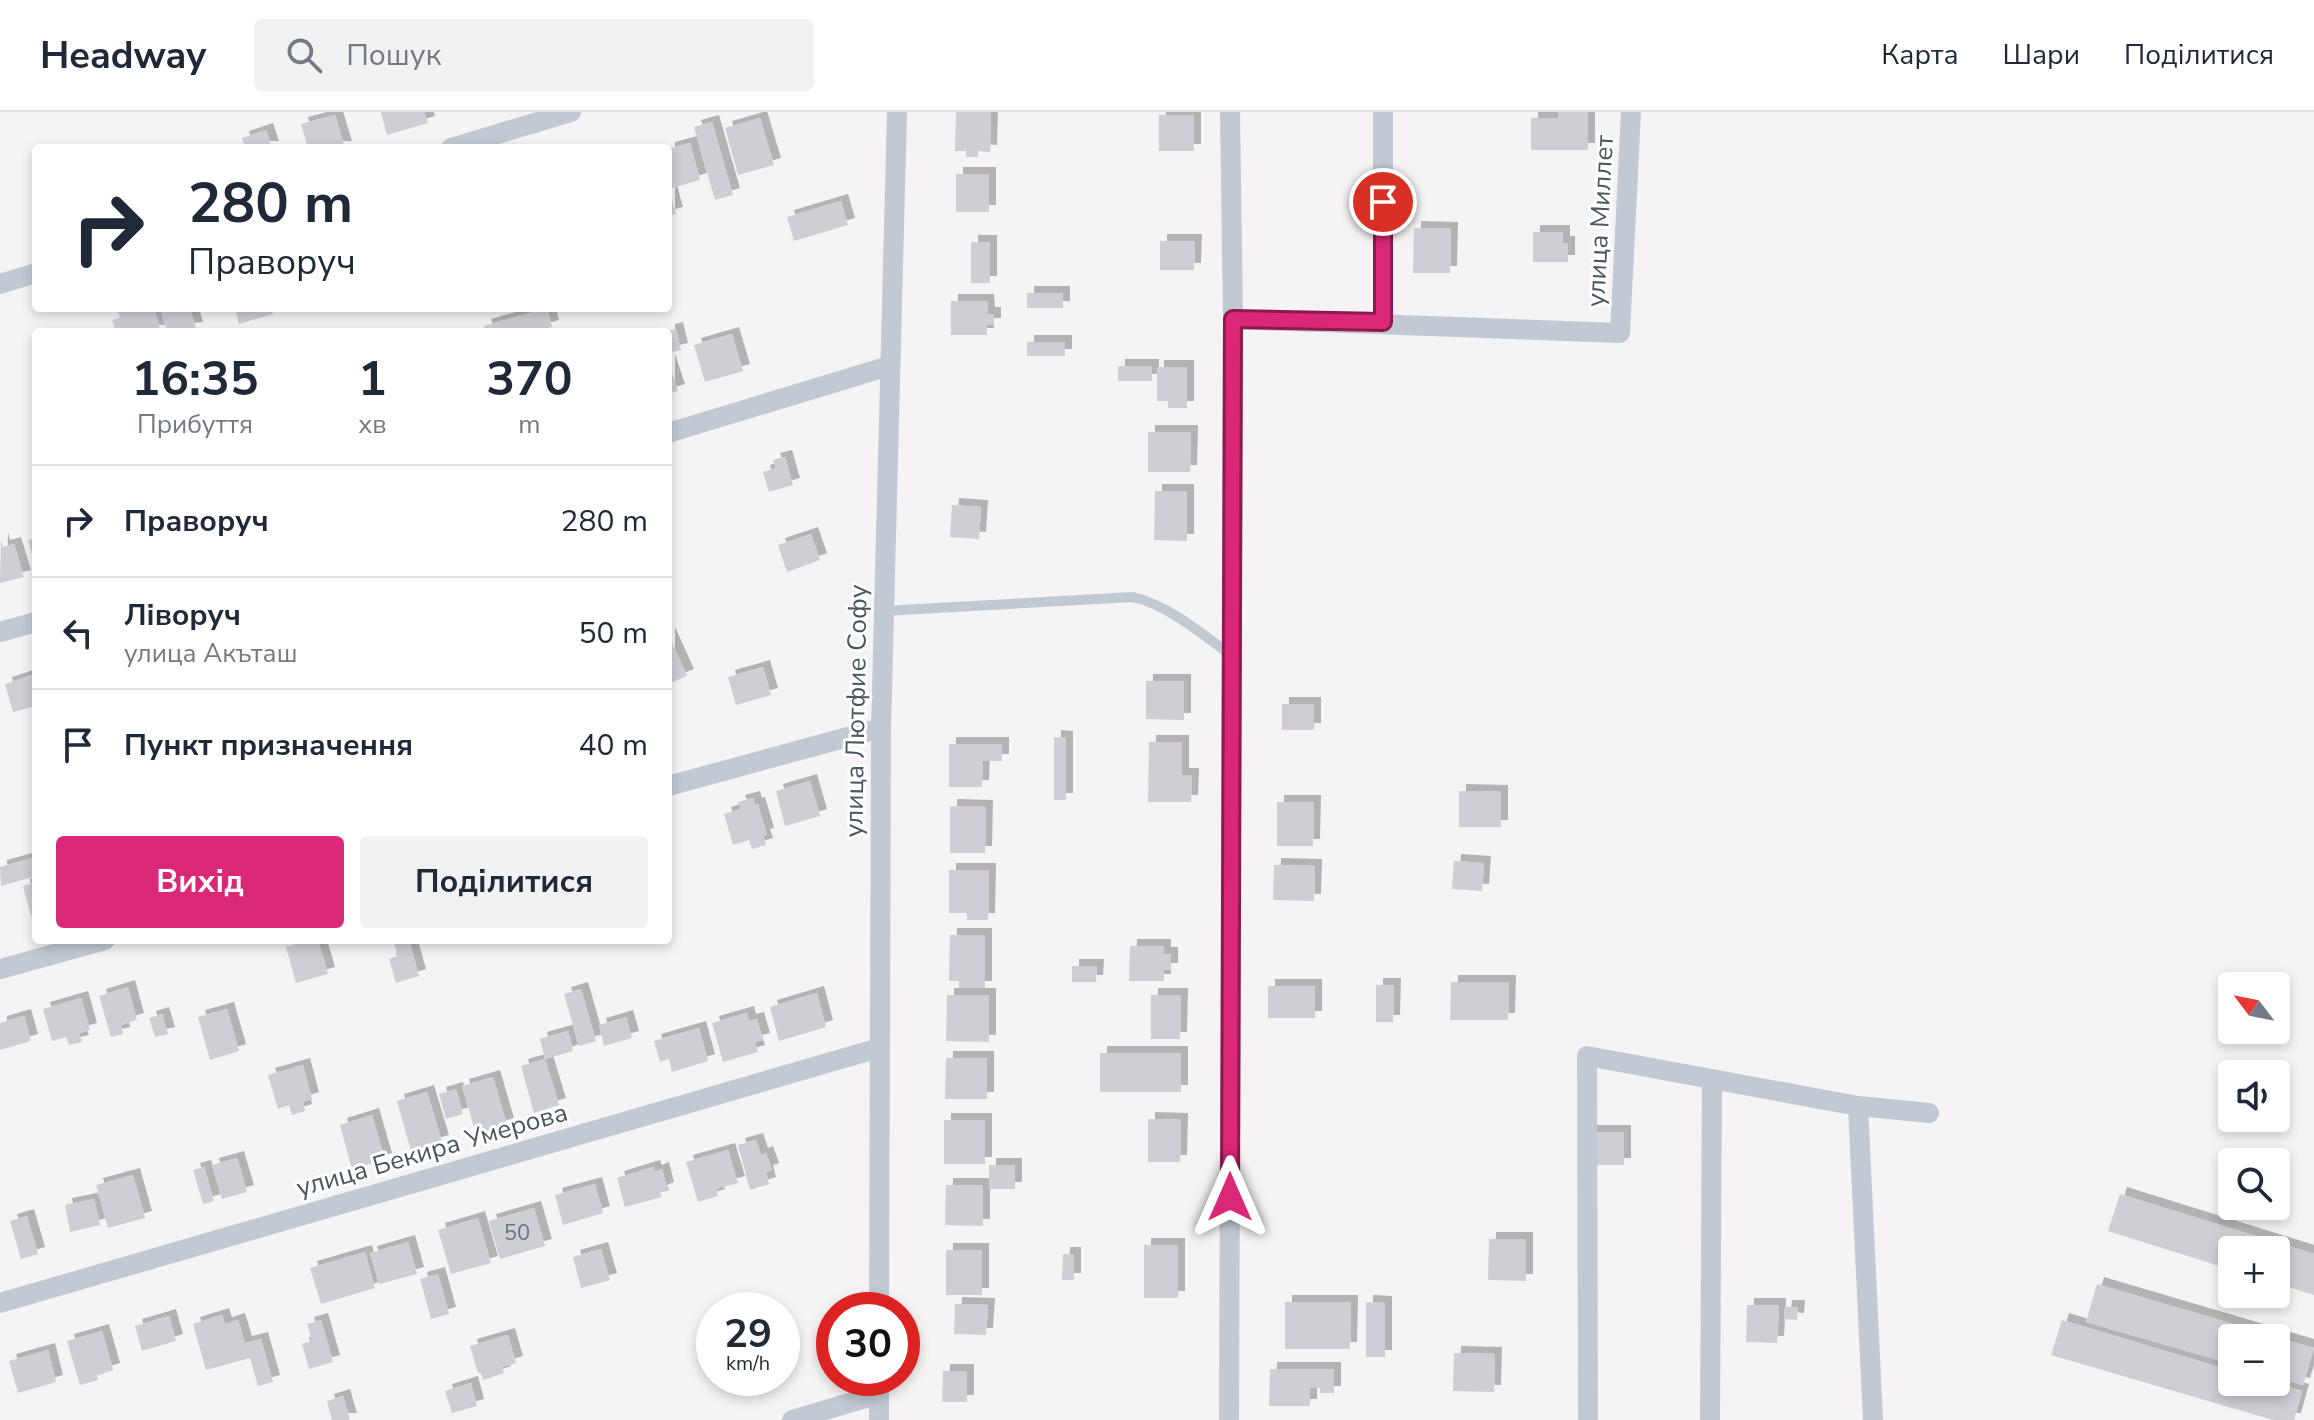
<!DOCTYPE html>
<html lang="uk">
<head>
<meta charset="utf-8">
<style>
	:root { --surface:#fff; --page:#f2f2f3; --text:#1f2937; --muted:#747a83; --line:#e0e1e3; --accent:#db2777 }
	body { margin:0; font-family:"Nunito Sans",sans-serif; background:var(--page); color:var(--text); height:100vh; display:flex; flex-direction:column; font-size:30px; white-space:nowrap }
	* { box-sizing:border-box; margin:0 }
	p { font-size:26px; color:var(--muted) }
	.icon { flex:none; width:44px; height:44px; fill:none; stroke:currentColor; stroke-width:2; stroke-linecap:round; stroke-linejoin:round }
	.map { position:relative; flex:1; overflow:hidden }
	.drawer { position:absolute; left:32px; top:216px; width:640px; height:616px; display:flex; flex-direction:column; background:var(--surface); border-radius:8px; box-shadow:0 4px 12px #0003 }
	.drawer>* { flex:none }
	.hud { position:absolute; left:32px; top:32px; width:640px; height:168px; border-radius:8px; box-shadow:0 4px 12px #0003; background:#fff; color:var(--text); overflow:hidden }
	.needle { width:52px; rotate:302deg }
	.tools { position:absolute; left:2218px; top:860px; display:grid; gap:16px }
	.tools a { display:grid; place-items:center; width:72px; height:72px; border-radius:8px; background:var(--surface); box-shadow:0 4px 12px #0003; font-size:40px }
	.speed { position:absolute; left:696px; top:1180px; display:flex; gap:16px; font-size:40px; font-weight:700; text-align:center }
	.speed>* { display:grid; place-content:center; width:104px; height:104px; border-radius:50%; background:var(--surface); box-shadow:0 4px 12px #0003; line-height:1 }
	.speed small { font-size:20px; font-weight:400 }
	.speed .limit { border:12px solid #d22; background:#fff; color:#111 }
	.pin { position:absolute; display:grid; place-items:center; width:68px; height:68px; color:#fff; margin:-34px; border:4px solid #fff; border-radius:50%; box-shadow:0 2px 8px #0007 }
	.me { position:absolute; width:88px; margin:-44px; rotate:0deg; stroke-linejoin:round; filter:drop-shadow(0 0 6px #0008) }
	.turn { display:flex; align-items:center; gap:28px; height:168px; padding:0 24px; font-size:36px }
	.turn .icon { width:104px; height:104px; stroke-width:2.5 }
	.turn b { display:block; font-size:56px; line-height:68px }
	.eta { display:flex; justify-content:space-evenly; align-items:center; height:136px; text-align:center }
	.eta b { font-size:48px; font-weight:700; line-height:56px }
	.action { display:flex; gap:16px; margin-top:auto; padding:16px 24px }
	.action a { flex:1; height:92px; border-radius:8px; background:var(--accent); color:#fff; font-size:32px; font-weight:700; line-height:92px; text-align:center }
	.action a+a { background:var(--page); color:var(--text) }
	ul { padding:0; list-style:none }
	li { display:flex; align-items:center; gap:24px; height:112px; padding:0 24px; border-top:2px solid var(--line) }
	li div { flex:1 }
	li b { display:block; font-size:30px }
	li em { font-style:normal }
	header { display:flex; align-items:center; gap:48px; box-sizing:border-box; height:112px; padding:0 40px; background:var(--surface); border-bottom:2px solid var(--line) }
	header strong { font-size:38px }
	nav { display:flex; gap:44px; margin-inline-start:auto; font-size:28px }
	.search { width:560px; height:72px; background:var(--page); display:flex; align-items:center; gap:20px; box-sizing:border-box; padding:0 28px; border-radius:8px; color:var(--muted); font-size:30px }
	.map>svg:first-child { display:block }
</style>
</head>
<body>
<header>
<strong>Headway</strong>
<div class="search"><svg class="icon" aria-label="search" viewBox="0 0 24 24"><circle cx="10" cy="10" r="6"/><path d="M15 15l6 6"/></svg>Пошук</div>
<nav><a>Карта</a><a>Шари</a><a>Поділитися</a></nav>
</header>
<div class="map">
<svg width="2314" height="1308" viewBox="0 0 2314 1308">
	<defs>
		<filter id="shadow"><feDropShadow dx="7" dy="-7" stdDeviation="0" flood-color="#0004"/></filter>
	</defs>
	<rect width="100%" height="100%" fill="#f5f3f3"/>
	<path fill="#cdcfd5" filter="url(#shadow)" d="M381,0H424L428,11L387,23Z
		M956,0H991L990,40L978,39V45H966V39H955Z
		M1558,0H1588V38H1531V6H1558Z
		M335,3L345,36H308L301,12Z
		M1159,3H1194V39H1159Z
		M760,6L774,53L738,63L725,16Z
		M712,10L733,83L715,88L694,15Z
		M266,18L272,36H245L242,26Z
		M690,31L700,68L669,77L676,102L668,104V37Z
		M956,62H989V100H956Z
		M841,89L848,113L794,129L787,105Z
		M1414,116L1451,117L1450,161H1413Z
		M1533,120H1563V131H1568V150H1533Z
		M1160,129H1195L1194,158H1160Z
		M971,130H990V171H971Z
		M1027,181H1063V196H1027Z
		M951,189H987L988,202H994V213H987V223H951Z
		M122,196H154L161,220H116L112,208L120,206L117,197Z
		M160,196H190L196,217L167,220Z
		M235,196H271L273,202L239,212Z
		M547,196L552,215L533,220H486L484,214Z
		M676,217L681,238L668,241V219Z
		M732,222L743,259L705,270L694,233Z
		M1027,230H1065V244H1027Z
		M668,249L678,279L668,282Z
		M1118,254H1152V269H1118Z
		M1157,255H1187V296H1168V289H1157Z
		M1148,320H1191L1190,360H1148Z
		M785,345L793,373L769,380L763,360L776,356L773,348Z
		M1155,379H1187V429L1154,428Z
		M952,393L981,395L979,427L950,425Z
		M811,422L820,448L787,460L778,433Z
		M36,426V454H35L28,428Z
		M1,427L3,435L14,432L24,465L0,471Z
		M668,522L687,564L668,572Z
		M763,555L771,583L736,593L728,565Z
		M36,562V594L13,600L5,572Z
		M1146,569H1184V608L1146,607Z
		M1282,592H1314V618H1282Z
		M1054,625L1066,626V688H1054Z
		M1149,630H1182V663H1192L1191,690H1148Z
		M949,632H1002V649H983L982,675H949Z
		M810,669L820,704L785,714L776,679Z
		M1459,679L1501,680V715H1459Z
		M753,686L755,693L758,692L767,723L763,724L766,733L752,737L749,728L733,733L724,702L741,697L738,690Z
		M1277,690H1314L1313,734H1277Z
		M950,694L986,695L985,741H950Z
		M36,745V764L1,774L0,755Z
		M1454,749L1484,751L1482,779L1452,777Z
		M1274,753L1315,754L1314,789L1273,788Z
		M949,758H989L988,808H967V801H949Z
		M36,770V803L31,804L23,774Z
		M950,823H985V876H959V869H949Z
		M295,828H318L328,862L296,871L286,835L296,832Z
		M393,828H409L419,864L396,871L389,847L398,844Z
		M1130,834H1164V842H1171V858H1164V869H1129Z
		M1072,854H1097L1096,870H1072Z
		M1451,870H1509L1508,908H1450Z
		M1376,873H1394L1393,910H1376Z
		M1268,874H1315V906H1268Z
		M128,875L137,908L121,913L123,922L111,925L99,884Z
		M581,877L596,929L579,934L564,882Z
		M817,881L826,915L779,929L770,895Z
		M947,883H989V930L946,929Z
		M1151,883H1181L1180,927H1151Z
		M81,886L90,918L79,921L82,930L69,933L66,925L52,929L43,897Z
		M227,897L239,939L210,948L198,905Z
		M747,901L749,909L757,907L763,928L755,930L758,940L723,950L712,911Z
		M162,902L168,922L155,925L149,906Z
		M24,904L31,929L0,938V911Z
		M626,905L632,926L604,934L599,913Z
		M699,916L708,949L672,960L669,947L660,950L654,929Z
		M568,919L573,939L545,947L540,927Z
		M1100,941H1181V980H1100Z
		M946,946H987V987H945Z
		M545,947L559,993L534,1001L521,954Z
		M303,953L312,987L303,990L305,999L292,1003L289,993L278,997L268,963Z
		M493,965L507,1013L476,1022L462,974Z
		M456,977L463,1002L446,1007L439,982Z
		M427,980L442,1030L411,1039L397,989Z
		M372,1003L385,1048L352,1057L340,1013Z
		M1148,1007L1181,1008L1180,1050H1148Z
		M944,1008H985V1052H944Z
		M1589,1020H1624V1053H1589Z
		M756,1028L761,1043L766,1041L772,1058L766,1060L769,1072L750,1078L738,1033Z
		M728,1038L738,1071L716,1077L718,1084L698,1090L686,1050Z
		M237,1046L247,1080L222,1087L212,1053Z
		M989,1053H1015V1077H989Z
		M204,1055L214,1089L203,1092L193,1058Z
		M653,1055L655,1060L662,1057L667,1077L660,1080L662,1085L625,1095L617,1066Z
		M133,1063L145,1106L108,1116L96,1073Z
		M595,1072L603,1101L563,1113L555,1083Z
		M946,1073H983V1114L945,1113Z
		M2120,1082L2314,1142V1183L2276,1171V1138H2232V1158L2108,1119Z
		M94,1087L100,1113L70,1120L65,1093Z
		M534,1096L545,1134L500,1147L489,1109Z
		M27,1104L38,1142L21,1147L10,1109Z
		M478,1106L491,1151L451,1162L438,1118Z
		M1489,1127H1526V1169L1488,1168Z
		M408,1130L417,1162L379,1172L370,1141Z
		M1144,1133H1178V1186H1144Z
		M601,1137L610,1168L581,1176L573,1145Z
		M946,1138H982V1183H946Z
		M365,1140L375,1176L321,1192L310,1156Z
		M1063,1142H1074V1168H1062Z
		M438,1162L449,1202L431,1207L420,1167Z
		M2097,1172L2314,1236L2303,1273L2276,1265V1226H2232V1252L2086,1210Z
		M1285,1190H1351L1350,1237H1285Z
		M1366,1190L1385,1191V1245H1366Z
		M955,1192L988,1193L986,1223L954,1222Z
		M1747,1193H1779L1777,1231L1746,1230Z
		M1785,1195H1798L1797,1208L1784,1207Z
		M222,1203L225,1212L238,1208L245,1231L261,1227L273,1270L258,1274L250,1246L206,1258L193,1212Z
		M169,1204L176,1229L142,1239L135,1214Z
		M321,1208L333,1250L309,1257L302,1232L312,1229L307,1212Z
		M2062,1208L2232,1259V1270H2271L2302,1279L2294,1308H2273L2051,1243Z
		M102,1219L113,1258L97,1263L98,1268L80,1273L67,1229Z
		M508,1223L516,1251L502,1255L504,1261L483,1268L481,1261H478L470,1234Z
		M48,1238L56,1270L18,1281L9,1249Z
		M1454,1241L1495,1242L1494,1280L1453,1279Z
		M1270,1257H1334V1281H1320V1276H1310V1294H1269Z
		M943,1259H967V1290H942Z
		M471,1271L477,1294L452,1301L445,1279Z
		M343,1284L350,1308H332L327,1289Z"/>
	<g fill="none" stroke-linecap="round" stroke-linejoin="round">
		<path stroke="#c1cad2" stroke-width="10" d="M883,499L1133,485C1170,494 1202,522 1232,544"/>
		<path stroke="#c1cad2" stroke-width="20" d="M451,36L571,0
			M0,172L36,161
			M1233,207L1620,221L1631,0
			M1383,210V0
			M668,321L889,254
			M0,520L36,510
			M668,674L881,616
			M0,857L105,828
			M1858,994L1873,1308
			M0,1191L879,936
			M879,1198L881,616L897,0
			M792,1308L879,1282
			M879,1308V1266
			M1229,1308L1233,207L1230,0
			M1588,1308L1587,944L1858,994L1929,1001
			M1710,1308L1712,967"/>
	</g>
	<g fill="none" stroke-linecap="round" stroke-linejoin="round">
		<defs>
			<path id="route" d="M1230,1085L1233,207L1383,210V90"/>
		</defs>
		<use href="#route" stroke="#8e194d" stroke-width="20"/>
		<use href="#route" stroke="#db2777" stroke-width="14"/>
	</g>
	<g text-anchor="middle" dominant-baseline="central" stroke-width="6" stroke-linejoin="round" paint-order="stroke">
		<g font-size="22" fill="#6b747e">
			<text x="517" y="1121">50</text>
		</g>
		<g font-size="26" fill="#4a5661" stroke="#fff">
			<text transform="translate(1600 109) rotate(-87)">улица Миллет</text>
			<text transform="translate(856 599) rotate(-89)">улица Лютфие Софу</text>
			<text transform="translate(432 1038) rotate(-16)">улица Бекира Умерова</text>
		</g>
	</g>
</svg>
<div class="tools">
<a><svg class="needle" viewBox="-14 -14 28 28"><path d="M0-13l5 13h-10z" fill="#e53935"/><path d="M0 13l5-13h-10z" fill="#747a83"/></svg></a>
<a><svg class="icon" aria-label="sound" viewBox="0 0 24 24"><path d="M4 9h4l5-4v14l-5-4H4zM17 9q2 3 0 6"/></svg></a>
<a><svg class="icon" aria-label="search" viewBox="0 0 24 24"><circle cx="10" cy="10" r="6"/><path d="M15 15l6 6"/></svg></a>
<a>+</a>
<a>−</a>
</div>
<div class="speed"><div>29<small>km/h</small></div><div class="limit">30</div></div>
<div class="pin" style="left:1383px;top:90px;background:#d93025"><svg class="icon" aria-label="arrive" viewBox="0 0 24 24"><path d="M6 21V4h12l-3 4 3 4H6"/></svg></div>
<svg class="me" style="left:1230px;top:1085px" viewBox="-20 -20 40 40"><path d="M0-17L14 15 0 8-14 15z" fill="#db2777" stroke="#fff" stroke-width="4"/></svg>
<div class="hud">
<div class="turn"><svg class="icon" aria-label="right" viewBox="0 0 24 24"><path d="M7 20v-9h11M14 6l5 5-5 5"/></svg><div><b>280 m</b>Праворуч</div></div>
</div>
<section class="drawer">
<div class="eta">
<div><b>16:35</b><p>Прибуття</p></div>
<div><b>1</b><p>хв</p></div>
<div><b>370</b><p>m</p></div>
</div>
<ul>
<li><svg class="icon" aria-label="right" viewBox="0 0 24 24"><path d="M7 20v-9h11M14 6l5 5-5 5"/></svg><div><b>Праворуч</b></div><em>280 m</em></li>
<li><svg class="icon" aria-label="left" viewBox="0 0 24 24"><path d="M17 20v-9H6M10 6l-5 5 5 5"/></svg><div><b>Ліворуч</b><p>улица Акъташ</p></div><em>50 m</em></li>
<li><svg class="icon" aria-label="arrive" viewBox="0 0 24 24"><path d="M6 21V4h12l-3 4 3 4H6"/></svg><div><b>Пункт призначення</b></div><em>40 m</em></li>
</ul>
<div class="action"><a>Вихід</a><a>Поділитися</a></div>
</section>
</div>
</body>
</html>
